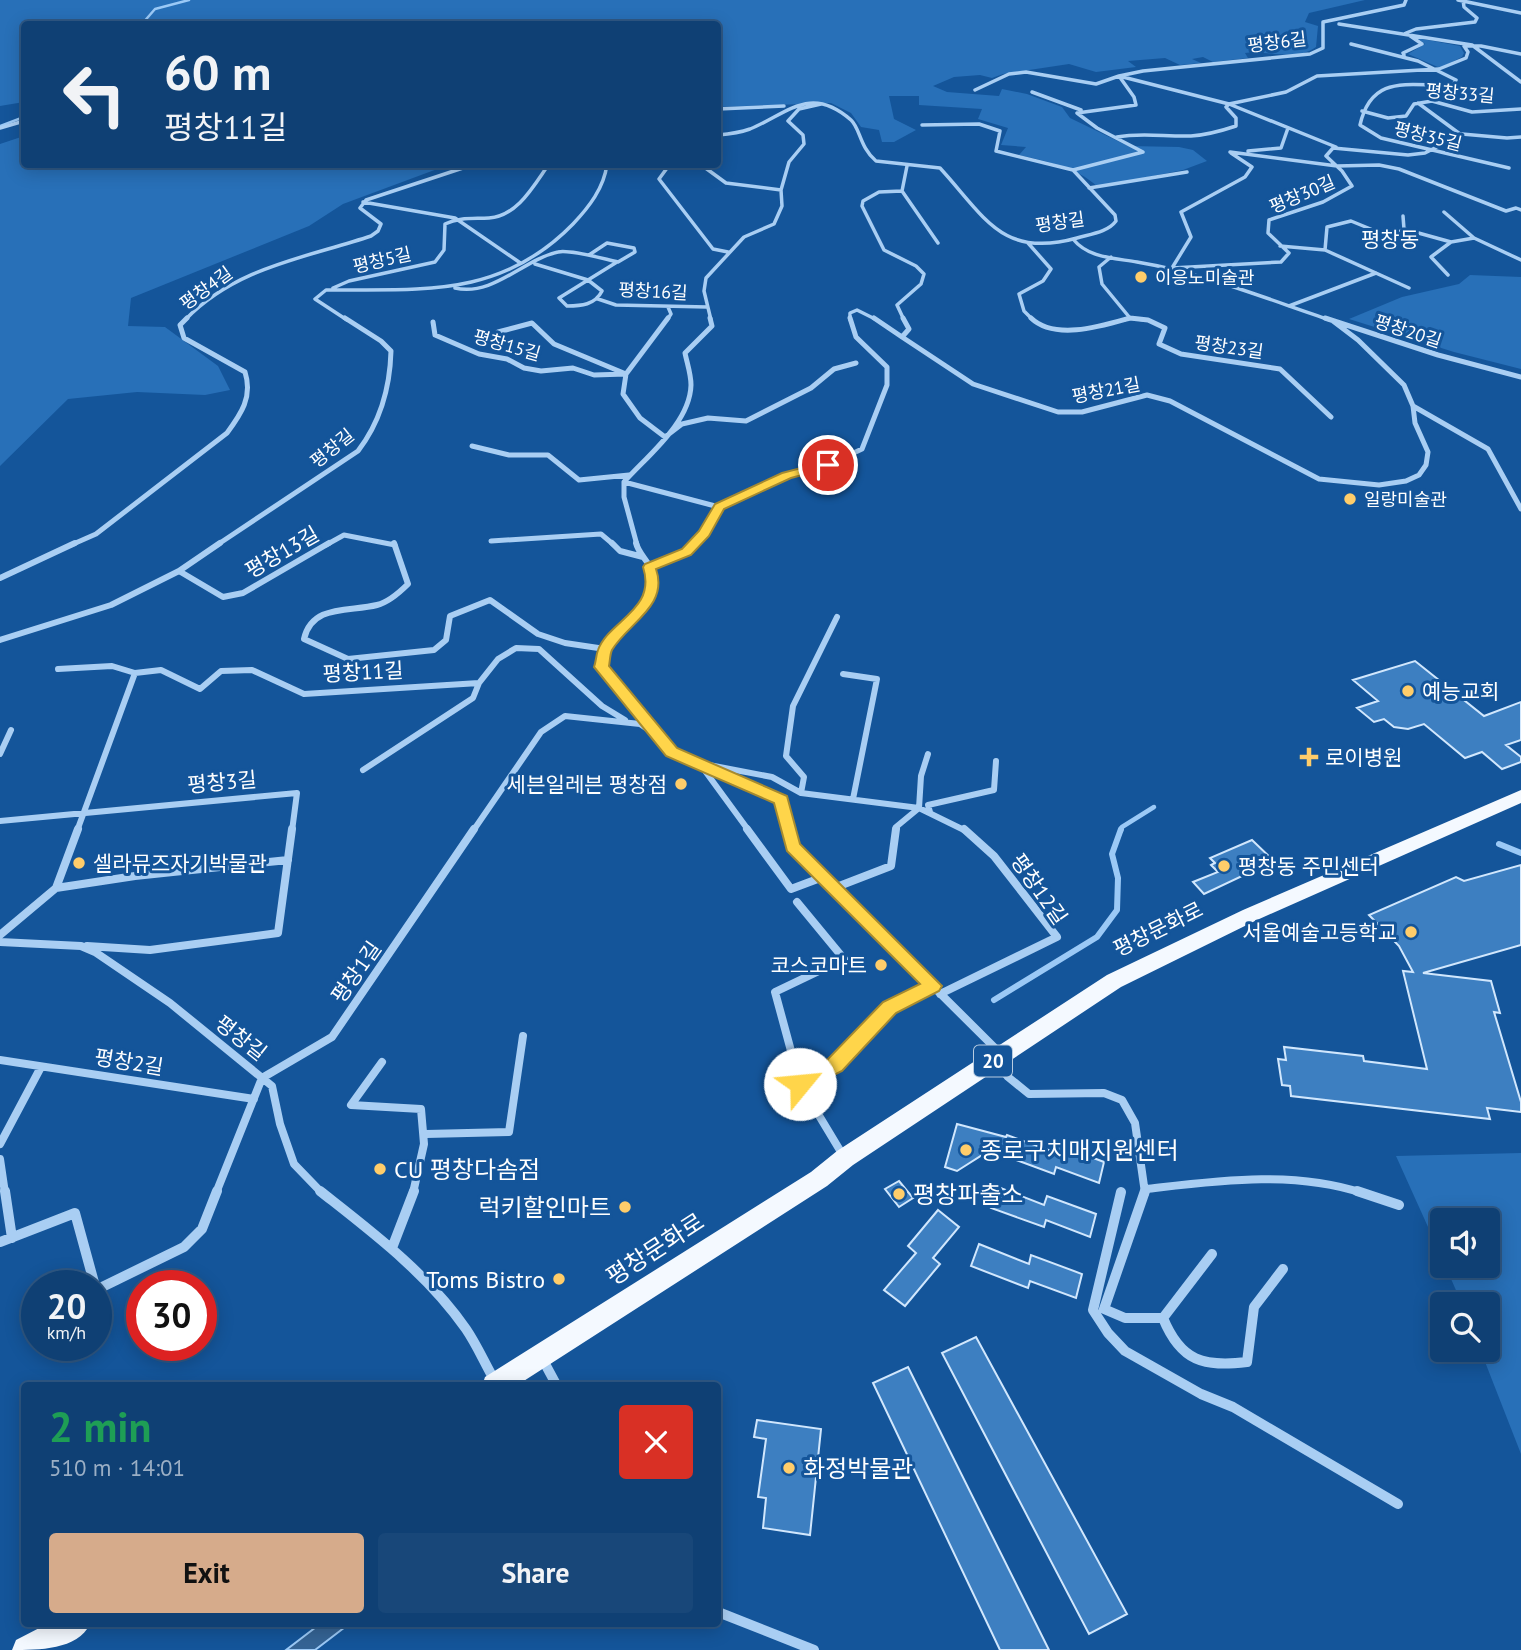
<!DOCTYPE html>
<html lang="en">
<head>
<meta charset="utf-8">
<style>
	:root { --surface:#0f4074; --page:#184779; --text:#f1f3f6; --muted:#9bafc5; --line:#2f5986; --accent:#d6ab8b }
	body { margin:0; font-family:"PT Sans","Noto Sans KR",sans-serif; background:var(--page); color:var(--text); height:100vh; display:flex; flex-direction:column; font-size:26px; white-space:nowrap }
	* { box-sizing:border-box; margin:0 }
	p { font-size:23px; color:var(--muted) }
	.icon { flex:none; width:38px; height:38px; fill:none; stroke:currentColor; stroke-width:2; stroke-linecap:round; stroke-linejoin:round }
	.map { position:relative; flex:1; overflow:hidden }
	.panel { position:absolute; left:21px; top:1382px; width:700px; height:245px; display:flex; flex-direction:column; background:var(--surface); border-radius:7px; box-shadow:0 4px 18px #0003,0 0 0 2px var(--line) }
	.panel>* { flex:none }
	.guide { position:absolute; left:21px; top:21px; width:700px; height:147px; border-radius:7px; box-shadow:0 4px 18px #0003,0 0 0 2px var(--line); background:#0f4074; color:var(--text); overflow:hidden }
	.tools { position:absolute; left:1430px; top:1208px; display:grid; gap:14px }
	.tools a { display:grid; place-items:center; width:70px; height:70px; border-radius:7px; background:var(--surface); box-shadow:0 4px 18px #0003,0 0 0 2px var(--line); font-size:35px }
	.speed { position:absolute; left:21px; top:1270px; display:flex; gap:14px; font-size:35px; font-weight:700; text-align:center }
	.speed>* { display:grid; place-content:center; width:91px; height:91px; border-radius:50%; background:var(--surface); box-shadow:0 4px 18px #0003,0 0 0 2px var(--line); line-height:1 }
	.speed small { font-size:18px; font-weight:400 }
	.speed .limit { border:10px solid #d22; background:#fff; color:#111 }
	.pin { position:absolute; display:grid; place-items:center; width:60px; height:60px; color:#fff; margin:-30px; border:4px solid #fff; border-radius:50%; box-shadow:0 2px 7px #0007 }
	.me { position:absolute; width:77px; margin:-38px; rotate:62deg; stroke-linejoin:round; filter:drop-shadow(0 0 5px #0008) }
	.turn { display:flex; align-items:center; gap:24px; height:147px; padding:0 28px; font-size:32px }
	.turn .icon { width:91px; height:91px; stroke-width:2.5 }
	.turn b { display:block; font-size:49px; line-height:60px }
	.round { display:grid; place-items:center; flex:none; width:74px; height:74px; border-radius:7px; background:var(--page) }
	.head { display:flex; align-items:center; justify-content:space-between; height:119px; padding:0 28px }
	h1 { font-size:42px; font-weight:600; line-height:52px; color:#1e9e55 }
	.cta { display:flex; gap:14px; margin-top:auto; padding:14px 28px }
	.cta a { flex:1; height:80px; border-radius:7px; background:var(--accent); color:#111; font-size:28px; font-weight:600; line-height:80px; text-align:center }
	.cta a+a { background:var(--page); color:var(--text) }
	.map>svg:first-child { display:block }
</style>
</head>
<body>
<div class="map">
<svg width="1521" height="1650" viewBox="0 0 1521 1650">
	<rect width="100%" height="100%" fill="#14559a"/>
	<path fill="#2870b8" d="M0,0H1365L1309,13L1305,22L1318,26L1316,47C1296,62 1268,50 1245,53L1248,58L1213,62L1203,57L1192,59L1201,63L1180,65L1165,58L1128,61L1136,67L1096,72L1069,64L1003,74L992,78L980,75L954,77L933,86L947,92L999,96L1002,89L1027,94L1062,107L1070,118L1128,146L1179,147L1193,150L1207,161L1183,170L1098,187C1075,166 1048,162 1019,155L1026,147L1001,145L1008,128L978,119L982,109L919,105V96H889L894,119L916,130L894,142H882L879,130L861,127L851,113L831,103L718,107V24H24V102L0,106Z
		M1417,38L1460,46L1464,53L1462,57L1440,68L1408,54L1425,44Z
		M24,136V164L37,166L448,165L343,204L309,226L131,298L128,326L165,327L218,366L230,390L205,395L137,392L68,399L0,466V144Z
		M1470,275L1521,277V369L1454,352L1349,319L1402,297L1459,284Z
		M1521,1153V1454L1480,1349H1488V1304H1462L1445,1265H1488V1220H1442V1258L1396,1156Z"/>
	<path fill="#356495" stroke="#9bc9f6" stroke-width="2" d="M320,1624H349L315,1650H286Z"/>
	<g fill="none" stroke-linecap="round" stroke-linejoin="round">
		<path stroke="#9bc9f6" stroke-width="2.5" d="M142,24L155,9L189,0
			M0,126L24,117"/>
		<path stroke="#9bc9f6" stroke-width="4.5" d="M1121,831L1122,827L1154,807"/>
		<path stroke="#9bc9f6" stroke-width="6" d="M1499,844L1521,853
			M994,1000L1097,937L1117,910L1118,878L1112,854L1121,829"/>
	</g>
	<path fill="#3d7fc1" stroke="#d1e7fd" stroke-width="2" d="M1415,661L1484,716L1521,702V740L1506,745L1521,757V762L1502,769L1482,752L1465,758L1424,724L1408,729L1394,727L1384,719L1374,722L1357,708L1378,701L1353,680Z
		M1252,840L1274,861L1204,894L1193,882L1218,872L1211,865L1215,863L1210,858Z
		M1521,865V945L1423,973L1491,981L1500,1013L1494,1012L1521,1102V1112L1487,1108L1490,1119L1291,1096L1290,1086L1282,1085L1278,1059L1286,1060L1284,1047L1363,1056L1364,1061L1427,1069L1403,971L1413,972L1399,946L1369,915L1456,877L1464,881Z
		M957,1124L1006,1137L1007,1135L1054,1152L1056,1144L1104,1162L1099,1183L1056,1167L1054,1174L984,1148L982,1155L957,1171L945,1167Z
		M899,1181L913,1198L899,1207L885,1189Z
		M998,1187L1044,1205L1047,1196L1096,1214L1090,1237L1046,1220L1044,1227L991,1208Z
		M938,1210L959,1227L933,1258L940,1264L905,1306L884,1290L916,1253L908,1246Z
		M979,1244L1029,1264L1031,1255L1082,1274L1076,1298L1030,1281L1028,1288L971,1266Z
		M976,1337L1127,1614L1089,1634L942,1353Z
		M908,1367L1049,1650H1000L873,1383Z
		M757,1420L821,1429L810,1535L763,1528L766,1498L758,1497L766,1439L754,1437Z"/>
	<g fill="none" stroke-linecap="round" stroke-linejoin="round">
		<path stroke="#a9cef3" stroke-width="3.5" d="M1458,0L1521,13
			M1339,24L1472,45L1521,82
			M1351,44L1418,61L1456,80L1453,85C1411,87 1372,72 1360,125L1381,138L1509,168
			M1404,55L1403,53L1422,44L1406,33L1416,29L1475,22L1477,18L1464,7L1463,0
			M975,90L1009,74L1026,72L1096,84L1119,76L1229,104L1336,147
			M1032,92L1081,110
			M1418,103L1460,134
			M718,109L784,106
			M1362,111L1388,118L1406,116L1414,104L1432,101L1472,112L1521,109
			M922,125L979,124L1000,131L996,151L1073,170
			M0,128L24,121
			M718,135C730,134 739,133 750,129C787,114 810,84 851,120C860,128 860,148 876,161L940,168C985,217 1002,259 1077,238C1091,234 1108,232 1116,221L1115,215L1073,170L1143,152L1097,128L1077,113L1136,105L1134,97L1119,76L1143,71L1310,54L1323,48V22L1404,5L1406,0
			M1117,137C1142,132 1166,137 1191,136C1207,135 1221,131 1236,126V118L1226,107L1229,104L1286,92L1317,76L1439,69L1466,58L1468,52L1464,46H1481L1521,54
			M1248,151L1281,148L1288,128
			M1230,152L1337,166L1379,165L1399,169L1506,211L1516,208L1521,210
			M670,164L659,179L713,249L728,252
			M700,164L726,183L781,190
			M907,166L902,191L938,243
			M1089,188L1187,172
			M902,191L879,192L863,201L862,206L884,250L916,266L924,274L921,284L897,305L904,320
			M363,202L455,218L519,262
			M1444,212L1474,238
			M1403,216L1404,229
			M1073,239C1088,258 1114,258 1137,262C1203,273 1267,299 1330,320
			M1028,243L1051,269L1043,281L1019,294L1024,311L1033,320
			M1280,246L1325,250L1409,288
			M1325,250L1327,227L1351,221L1390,237L1404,229L1451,242L1474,238L1521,260
			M1111,257L1099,267L1102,284L1130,318L1124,320
			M535,264L588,280
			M1172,268L1281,262L1289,253L1268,233L1269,220L1323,202L1352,186L1342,171L1326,156L1333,148L1408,155L1425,153L1462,134L1507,138L1521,137
			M1172,268L1191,237L1181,212L1245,177L1252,167L1231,153
			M1448,275L1431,257L1451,242
			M588,280L602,291C595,305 581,306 567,306L559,298Z
			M588,280L617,262
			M333,288L349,281L435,262L444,250L445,224C460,217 473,219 489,218C518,216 534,185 549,164
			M455,288C493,297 524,259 558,252C570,249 604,259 618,262L635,252L634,248L607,243L589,255
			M598,299L616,305L707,307
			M1289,306L1376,273
			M1130,318L1145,320
			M185,320C236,267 305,258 371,236L378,231L381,224L360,208L366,200L475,164
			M347,320L315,299L326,290C420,289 500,299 573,224C589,207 604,188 607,164
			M667,320L671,314L668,307
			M711,320L704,291L706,278L744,237L774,224L782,206L781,190L789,162L804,144L803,135L788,121L799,109L821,104
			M850,320V313L857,310L877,320"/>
		<path stroke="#a9cef3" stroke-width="5" d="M874,318L902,337
			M903,318L909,329L902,337L973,384L1058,412H1082L1147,395L1170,401L1319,479L1379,485L1406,481L1419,475L1426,465L1428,452L1415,423L1413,406L1404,385L1358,340L1333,321
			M1031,318C1055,341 1102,326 1130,318
			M1130,318L1148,320L1165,328L1159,344L1181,354L1280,369L1331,417
			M1325,318L1438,355L1521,377
			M433,322L435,335L479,354L507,359L524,368L541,371L573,368L594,375L626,374L668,318
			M498,332L532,323L554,344L626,374L623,394L640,418L665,437L682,424L708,418L746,421L811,388L834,369L856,363
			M1413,406L1488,449L1521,509
			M472,446L509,455H548L579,480L629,475
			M624,482L719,507
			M491,541L601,534L614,545
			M71,545L96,534L227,433C241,414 253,397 245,372L184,338L180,325L187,318
			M217,545L358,451C381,421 390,388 391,351L381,341L345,318
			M326,545L344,535L395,545
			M637,545L624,497V482C647,456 690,423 691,385C691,374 687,363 685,353L712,326L710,318
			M693,545L704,533L719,507L786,475L828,465L862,449L887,385V367L856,337L850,318"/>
		<path stroke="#a9cef3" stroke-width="6" d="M394,543L408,584C399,593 389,602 377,605C349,612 312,604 304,639L348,659L434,650L446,640L450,616L490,600L538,634L565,643L605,649
			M612,543L620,551L643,557
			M636,543C639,556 653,564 653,578C653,614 616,623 605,651C603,655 602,662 601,667L672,752L781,800L788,831
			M649,567L687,552L695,543
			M179,571L223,597L243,593L329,543
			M0,578L75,543
			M0,640L111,605L179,571L220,543
			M58,669L112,666L135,673L161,670L200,689L221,671L252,670L304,694L479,683L498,659L516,648L539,649L602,706L625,720
			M843,674L877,679L853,799
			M0,754L11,730
			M700,764L749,831
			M709,765L772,777L801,793L919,808L966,831
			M363,770L473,698L479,683
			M801,793L804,777L786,756L793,706L837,617
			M930,812L928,805L994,790L996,761
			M0,821L297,793L292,831
			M77,831L135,673
			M473,831L541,732L565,716L640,724L652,732
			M895,831L896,827L919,808L921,776L928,754"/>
		<path stroke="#a9cef3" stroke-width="8" d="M747,829L791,889L823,877
			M788,829L792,846L1001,1054
			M56,888L135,876L288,860
			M834,888L891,866L896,829
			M797,902L844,959L775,992L800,1084L844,1157
			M0,935L56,888L78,829
			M0,942L81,946L95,952L170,1003L272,1086L280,1124L294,1164L322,1193
			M87,946L150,950L278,933L292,829
			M940,994L1057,937L994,856L964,829
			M0,1060L254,1099
			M995,1060L1008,1077L1029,1094L1104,1093L1122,1100L1135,1123L1145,1193
			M382,1062L351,1105L421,1109L424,1144L413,1193
			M800,1084L835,1065L889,1007L933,986
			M426,1134L509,1132L523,1036
			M0,1144L41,1067
			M0,1159L5,1193
			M1146,1189C1216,1181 1293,1170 1362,1193
			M216,1193L262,1078L332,1037L474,829"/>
		<path stroke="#a9cef3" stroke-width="10" d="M5,1191L12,1238
			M320,1191C372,1232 427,1273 466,1329C477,1345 485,1364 495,1381
			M1145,1191L1104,1309L1125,1318H1163L1212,1254
			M1357,1191L1399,1205
			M1121,1192L1093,1310L1108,1333L1125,1351L1201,1394L1233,1407L1398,1504
			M0,1242L75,1213L95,1286
			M392,1248L414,1191
			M96,1290L184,1247L202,1229L217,1191
			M1163,1318C1181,1362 1204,1367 1247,1362L1254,1307L1283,1269
			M543,1360L557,1386
			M718,1612L814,1650"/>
		<path fill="#f4f9ff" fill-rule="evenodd" d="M1521,790V803L1257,920L1121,987L853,1165L827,1186L516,1386H482L485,1377L811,1172L837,1151L1107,975L1243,910Z
			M47,1624H90C78,1650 38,1650 12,1650L16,1640Z"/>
	</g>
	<path fill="#ffd54a" stroke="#a68a30" stroke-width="2" d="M828,461L834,465L832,467L791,478L724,509L709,536L691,555L656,569C669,606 628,623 612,650C610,654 610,661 609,666L677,748L787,796L800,844L942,986L939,991L896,1013L842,1071L800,1092L793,1090L790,1084L793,1078L828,1059L883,1002L920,984L787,851L774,803L666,756L594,667C596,662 596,655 598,650C609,620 657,610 643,567L645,564L682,549L699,531L715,504L782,473Z"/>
	<g fill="#ffcd6a" stroke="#14559a" stroke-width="2.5">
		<circle cx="1141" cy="277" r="7"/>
		<circle cx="1350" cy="499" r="7"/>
		<circle cx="1408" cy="691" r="7"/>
		<path d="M1305.5 746.5h7v7h7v7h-7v7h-7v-7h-7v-7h7z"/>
		<circle cx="681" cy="784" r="7"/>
		<circle cx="79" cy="863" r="7"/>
		<circle cx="1224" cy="866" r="7"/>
		<circle cx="1411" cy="932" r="7"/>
		<circle cx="881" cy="965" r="7"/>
		<circle cx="966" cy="1150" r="7"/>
		<circle cx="380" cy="1169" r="7"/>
		<circle cx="899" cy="1194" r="7"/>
		<circle cx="625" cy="1207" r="7"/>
		<circle cx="559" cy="1279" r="7"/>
		<circle cx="789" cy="1468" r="7"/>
	</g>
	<g text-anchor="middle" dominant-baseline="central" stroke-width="6" stroke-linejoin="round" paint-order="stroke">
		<g font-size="18" fill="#fff" stroke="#14559a">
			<text transform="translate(1277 42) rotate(-7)">평창6길</text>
			<text transform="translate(1460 93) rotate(5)">평창33길</text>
			<text transform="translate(1428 136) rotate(14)">평창35길</text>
			<text transform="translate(1302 194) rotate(-23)">평창30길</text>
			<text transform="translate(1060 222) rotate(-8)">평창길</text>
			<text transform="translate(382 260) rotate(-13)">평창5길</text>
			<text transform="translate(206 288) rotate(-36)">평창4길</text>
			<text transform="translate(653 291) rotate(3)">평창16길</text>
			<text transform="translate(1408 331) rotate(18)">평창20길</text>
			<text transform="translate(507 345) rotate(16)">평창15길</text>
			<text transform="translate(1229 347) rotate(8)">평창23길</text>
			<text transform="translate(1106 390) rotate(-11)">평창21길</text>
			<text transform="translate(332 448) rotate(-39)">평창길</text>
		</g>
		<g font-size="18" fill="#fff" stroke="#14559a" text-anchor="start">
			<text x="1155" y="277">이응노미술관</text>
			<text x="1364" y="499">일랑미술관</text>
		</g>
		<rect fill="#14559a" stroke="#b8cce1" stroke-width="2" x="974" y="1045.5" width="38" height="31" rx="5"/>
		<g font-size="19" font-weight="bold" fill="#fff">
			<text x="993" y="1061">20</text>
		</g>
		<g font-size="21" fill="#fff" stroke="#14559a">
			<text x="1390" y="239">평창동</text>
		</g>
		<g font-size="21" fill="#fff" stroke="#14559a">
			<text transform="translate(282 552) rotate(-30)">평창13길</text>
			<text transform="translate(363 672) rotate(-3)">평창11길</text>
			<text transform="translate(222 782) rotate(-5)">평창3길</text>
			<text transform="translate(1039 889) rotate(55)">평창12길</text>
			<text transform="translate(1158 929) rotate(-26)">평창문화로</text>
			<text transform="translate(356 972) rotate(-55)">평창1길</text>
			<text transform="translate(241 1038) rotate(38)">평창길</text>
			<text transform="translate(129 1062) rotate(9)">평창2길</text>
		</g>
		<g font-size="21" fill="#fff" stroke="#14559a" text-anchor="start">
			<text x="1422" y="691">예능교회</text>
			<text x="1325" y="757">로이병원</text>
			<text x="667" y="784" text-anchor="end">세븐일레븐 평창점</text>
			<text x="93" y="863">셀라뮤즈자기박물관</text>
			<text x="1238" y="866">평창동 주민센터</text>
			<text x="1397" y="932" text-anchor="end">서울예술고등학교</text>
			<text x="867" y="965" text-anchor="end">코스코마트</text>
		</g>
		<g font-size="24" fill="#fff" stroke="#14559a" text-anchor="start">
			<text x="980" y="1150">종로구치매지원센터</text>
			<text x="394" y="1169">CU 평창다솜점</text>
			<text x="913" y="1194">평창파출소</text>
			<text x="611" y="1207" text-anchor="end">럭키할인마트</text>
			<text x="545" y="1279" text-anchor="end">Toms Bistro</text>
			<text x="803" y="1468">화정박물관</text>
		</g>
		<g font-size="24" fill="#fff" stroke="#14559a">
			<text transform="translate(655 1249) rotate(-33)">평창문화로</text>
		</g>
	</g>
</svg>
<div class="tools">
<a><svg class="icon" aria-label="sound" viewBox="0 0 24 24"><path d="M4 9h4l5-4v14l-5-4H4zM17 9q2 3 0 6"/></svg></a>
<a><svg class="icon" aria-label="search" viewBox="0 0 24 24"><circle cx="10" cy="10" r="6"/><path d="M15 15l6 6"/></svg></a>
</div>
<div class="speed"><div>20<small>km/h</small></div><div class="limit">30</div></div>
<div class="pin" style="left:828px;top:465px;background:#d93025"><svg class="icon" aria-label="arrive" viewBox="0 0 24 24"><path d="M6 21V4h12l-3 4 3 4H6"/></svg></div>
<svg class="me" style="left:800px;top:1084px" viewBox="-20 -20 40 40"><circle r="19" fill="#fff"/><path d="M0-13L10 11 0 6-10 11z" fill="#ffd54a"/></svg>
<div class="guide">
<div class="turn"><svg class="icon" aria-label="left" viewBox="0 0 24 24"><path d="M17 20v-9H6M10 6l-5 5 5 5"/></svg><div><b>60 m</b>평창11길</div></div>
</div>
<section class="panel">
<div class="head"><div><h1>2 min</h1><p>510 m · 14:01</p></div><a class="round" style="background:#d93025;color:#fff"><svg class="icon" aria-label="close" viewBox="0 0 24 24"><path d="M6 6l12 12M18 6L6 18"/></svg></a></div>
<div class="cta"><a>Exit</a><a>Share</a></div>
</section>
</div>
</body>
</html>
